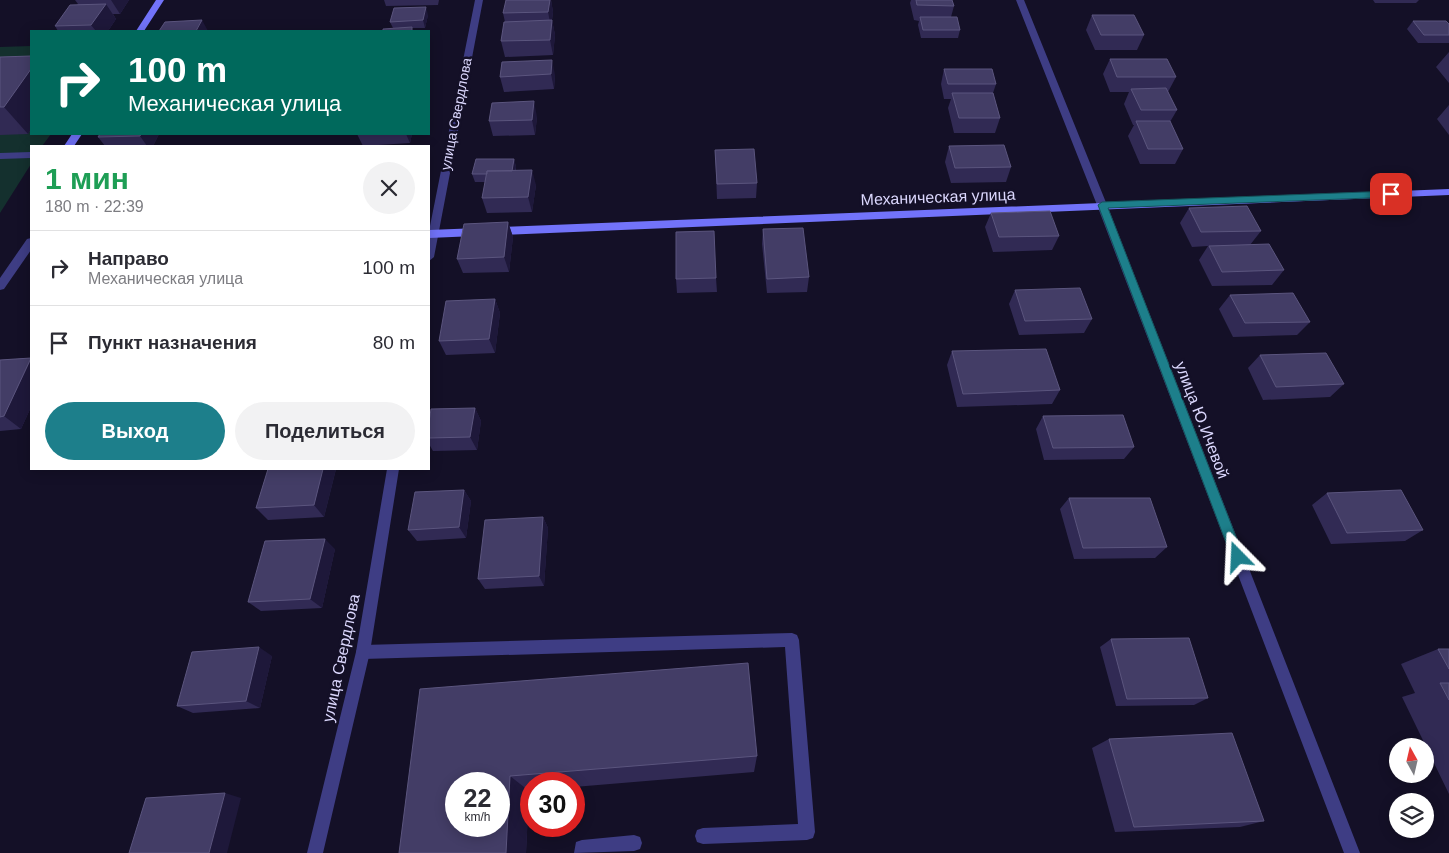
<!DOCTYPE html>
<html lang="ru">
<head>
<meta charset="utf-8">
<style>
	:root { --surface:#fff; --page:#f2f2f3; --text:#2b2b33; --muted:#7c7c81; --line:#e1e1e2; --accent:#1d7f8b }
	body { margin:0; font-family:Helvetica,sans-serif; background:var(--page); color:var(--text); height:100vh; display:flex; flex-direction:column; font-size:19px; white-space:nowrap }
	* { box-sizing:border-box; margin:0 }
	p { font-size:16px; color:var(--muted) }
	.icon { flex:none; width:28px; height:28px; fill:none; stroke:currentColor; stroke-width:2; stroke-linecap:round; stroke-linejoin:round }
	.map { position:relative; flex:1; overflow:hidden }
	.details { position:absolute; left:30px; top:145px; width:400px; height:325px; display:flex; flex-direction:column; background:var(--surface); border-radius:0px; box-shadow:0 2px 12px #0003 }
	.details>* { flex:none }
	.banner { position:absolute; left:30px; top:30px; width:400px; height:105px; border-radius:0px; box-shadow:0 2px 12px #0003; background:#00695c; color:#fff; overflow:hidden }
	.needle { width:32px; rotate:352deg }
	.tools { position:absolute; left:1389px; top:738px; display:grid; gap:10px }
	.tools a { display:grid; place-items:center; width:45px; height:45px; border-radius:50%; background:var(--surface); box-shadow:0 2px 12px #0003; font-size:25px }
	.speed { position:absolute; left:445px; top:772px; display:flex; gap:10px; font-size:25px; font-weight:700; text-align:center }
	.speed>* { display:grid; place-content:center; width:65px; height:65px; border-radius:50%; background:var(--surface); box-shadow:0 2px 12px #0003; line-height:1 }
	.speed small { font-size:12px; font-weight:400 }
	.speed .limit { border:8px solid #d22; background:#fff; color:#111 }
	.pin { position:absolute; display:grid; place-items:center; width:42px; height:42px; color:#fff; margin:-21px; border-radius:10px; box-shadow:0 2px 8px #0006 }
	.me { position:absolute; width:55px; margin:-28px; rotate:339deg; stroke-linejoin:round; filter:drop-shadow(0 0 4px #0008) }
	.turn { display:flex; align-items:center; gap:18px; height:105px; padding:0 15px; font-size:22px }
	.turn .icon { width:65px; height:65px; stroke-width:2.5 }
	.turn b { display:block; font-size:35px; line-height:42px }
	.round { display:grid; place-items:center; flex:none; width:52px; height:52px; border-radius:26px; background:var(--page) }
	.head { display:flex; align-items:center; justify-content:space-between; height:85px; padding:0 15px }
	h1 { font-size:30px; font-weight:600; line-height:38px; color:#1e9e55 }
	.action { display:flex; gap:10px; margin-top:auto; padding:10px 15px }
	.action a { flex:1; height:58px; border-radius:30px; background:var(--accent); color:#fff; font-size:20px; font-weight:600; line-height:58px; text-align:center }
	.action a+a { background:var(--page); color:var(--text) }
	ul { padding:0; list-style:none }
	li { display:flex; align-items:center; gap:15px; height:75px; padding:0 15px; border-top:1px solid var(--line) }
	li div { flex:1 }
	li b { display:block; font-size:19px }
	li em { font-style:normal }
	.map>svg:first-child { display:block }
</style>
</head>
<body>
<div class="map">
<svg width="1449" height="853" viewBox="0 0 1449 853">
	<rect width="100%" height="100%" fill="#141027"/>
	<path fill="#14302e" d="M31,46V134H51L42,146H31V164L0,213V47Z"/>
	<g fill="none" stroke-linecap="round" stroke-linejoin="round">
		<path fill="#3e3d84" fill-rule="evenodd" d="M31,152V158L0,159V153Z
			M792,633L797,635L799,640L815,832L813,838L807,840L703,844L697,842L695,836L697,830L703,828L798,824L785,647L363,659L358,657L356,652L358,647L363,645Z
			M634,835L640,837L642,843L640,849L634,851L574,853L576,842L582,840Z"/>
		<path fill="#3e3d84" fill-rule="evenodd" d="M475,0H483L434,257L429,261V231Z
			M1016,0H1024L1107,205L1360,853H1344L1097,205Z
			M31,238V250L4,289L0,290V278L27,239Z
			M387,469H399L370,652L323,853H307L356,652Z"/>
		<path fill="#7273fa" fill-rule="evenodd" d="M156,0H164L144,31H136Z
			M72,134H82L74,146H64Z
			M1449,189V195L429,238V230Z"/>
	</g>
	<path fill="#312a54" d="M75,0H129L120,14H113L116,19L108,31H58L55,26L78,4Z
		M384,0H439L438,5L386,6Z
		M506,0H551L553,12L552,20L555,35L553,55L505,57L501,41L505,22L503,13Z
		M911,0H952L954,6L951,17L960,30L958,38H921L918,25L919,21L914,20L910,3Z
		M1373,0H1419L1416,3H1375Z
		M428,15L425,28H393L390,22Z
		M1092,15L1144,35L1137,50H1095L1086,30Z
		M1413,21L1449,24V43H1418L1407,29Z
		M1449,52V83L1436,67Z
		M31,56V129L28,134L0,135V57Z
		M1110,59L1176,77L1168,92L1177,110L1170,122L1183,149L1175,164H1140L1128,136L1134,125H1133L1124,104L1129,92H1110L1103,74Z
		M502,62L555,75L554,89L504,92L500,77Z
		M944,69L996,84L993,93L1000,118L995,133H954L948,108L951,99H944L941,84Z
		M1449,105V135L1437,119Z
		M537,117L535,135L493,136L489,121Z
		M159,134L153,146H105L98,137Z
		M357,134H412L410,143L363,146Z
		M949,146L1011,167L1006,182L951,183L945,162Z
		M715,150L757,183L756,198L717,199Z
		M514,159L516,167V171L536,185L532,212L487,213L482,198L485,182H475L472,174Z
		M1189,208L1261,231L1250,245L1284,270L1272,285L1212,286L1199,260L1208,246L1192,247L1180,223Z
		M991,213L1059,236L1052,250L993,252L985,227Z
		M508,222L513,237L509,272L463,273L457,259Z
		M763,229L809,277L807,292L767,293L762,244Z
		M716,278L717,292L677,293L676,279Z
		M1015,290L1092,319L1084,333L1019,335L1009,304Z
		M1230,295L1310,322L1297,335L1233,337L1219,309Z
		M495,299L500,313L495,353L446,355L439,341Z
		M952,351L1060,390L1052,404L957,407L947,365Z
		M1260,355L1344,384L1330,397L1263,400L1248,368Z
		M31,358V407L21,429L0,431V360Z
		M475,408L481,421L477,450L433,451L429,444V422Z
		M1043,416L1134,447L1124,459L1044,460L1036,429Z
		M336,469L324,517L268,520L256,508Z
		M464,490L471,501L466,538L417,541L408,530Z
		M1327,493L1423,530L1405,541L1331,544L1312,505Z
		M1069,498L1167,547L1155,558L1074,559L1060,509Z
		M543,517L548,528L544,586L485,589L478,579Z
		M335,549L322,608L261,611L248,602Z
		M1111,639L1208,698L1194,705L1116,706L1100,647Z
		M1438,649H1449V794L1402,697L1415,693L1401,664Z
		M272,656L260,708L193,713L177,706Z
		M420,689L757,756L754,772L574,787V784H531V790L529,791L526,853Z
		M1109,739L1264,821L1240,827L1115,832L1092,748Z"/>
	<path fill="#1e183a" d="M111,0H129L120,14Z
		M550,0H551L553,12L552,20L555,35L553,55L550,40L551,27L548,12Z
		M106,4L116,19L108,31H96L91,25Z
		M426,7L428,15L425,28L423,20Z
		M202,20L208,31H196Z
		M552,60L555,75L554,89L551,74Z
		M31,69V129L28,134L4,107Z
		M534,101L537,117L535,135L532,120Z
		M141,134H159L153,146H147L140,136Z
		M406,134H412L410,143Z
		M514,159L516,167L513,182L511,174Z
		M532,170L536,185L532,212L528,197Z
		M508,222L513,237L509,272L504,257Z
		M495,299L500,313L495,353L489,339Z
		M31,360V407L21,429L4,416Z
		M475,408L481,421L477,450L470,437Z
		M323,469H336L324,517L314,505Z
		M464,490L471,501L466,538L459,527Z
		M543,517L548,528L544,586L539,576Z
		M325,539L335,549L322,608L310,599Z
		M259,647L272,656L260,708L246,701Z
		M510,776L529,791L526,853H506Z
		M225,793L241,798L227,853H209Z"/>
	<path fill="#433d66" stroke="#5b557e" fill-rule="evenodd" d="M506,0H550L548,12L503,13Z
		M916,0H952L954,6L917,5Z
		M106,4L91,25L55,26L70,5Z
		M426,7L423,20L390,22L394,8Z
		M1092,15H1134L1144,35H1101Z
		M920,17H957L960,30H923Z
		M202,20L196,31H159L165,22Z
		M552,20L550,40L501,41L504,22Z
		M1413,21H1446L1449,24V35H1424Z
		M412,27V31H383V29Z
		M31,56V69L4,107H0V57Z
		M1110,59H1167L1176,77H1117Z
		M552,60L551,74L500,77L502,62Z
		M944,69H992L996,84H948Z
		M1166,88L1177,110H1141L1131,89Z
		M952,93H993L1000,118H959Z
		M534,101L532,120L489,121L492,103Z
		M1136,121H1170L1183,149H1148Z
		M100,134H141L140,136L98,137Z
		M1004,145L1011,167L955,168L949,146Z
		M754,149L757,183L717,184L715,150Z
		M476,159H514L512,171H487V174H472Z
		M532,170L528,197L482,198L487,171Z
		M1247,206L1261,231L1201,232L1189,208Z
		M1050,211L1059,236L999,237L991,213Z
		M508,222L504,257L457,259L464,224Z
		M803,228L809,277L767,279L763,229Z
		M714,231L716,278L676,279V232Z
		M1269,244L1284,270L1222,272L1209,246Z
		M1080,288L1092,319L1025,321L1015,290Z
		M1293,293L1310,322L1245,323L1230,295Z
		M495,299L489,339L439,341L446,301Z
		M1046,349L1060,390L963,394L952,351Z
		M1326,353L1344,384L1276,387L1260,355Z
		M31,358L4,416L0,417V360Z
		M475,408L470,437L429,438V422L431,409Z
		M1123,415L1134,447L1053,448L1043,416Z
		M268,469H323L314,505L256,508Z
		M464,490L459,527L408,530L415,492Z
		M1401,490L1423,530L1347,533L1327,493Z
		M1069,498H1150L1167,547L1083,548Z
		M543,517L539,576L478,579L485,520Z
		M325,539L310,599L248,602L265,541Z
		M1189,638L1208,698L1127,699L1111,639Z
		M259,647L246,701L177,706L192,652Z
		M1438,649H1449V669Z
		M748,663L757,756L510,776L506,853H399L420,689ZM456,784H499V826H456Z
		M1440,683H1449V700Z
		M1232,733L1264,821L1134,827L1109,739Z
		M225,793L209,853H129L146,798Z"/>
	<path fill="#1d7f8b" stroke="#13535a" d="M1391,191L1395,192V197L1108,208L1244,557L1242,561L1238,563L1233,561L1098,205L1102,202Z"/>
	<g text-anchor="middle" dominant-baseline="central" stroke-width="5" stroke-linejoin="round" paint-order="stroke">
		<g font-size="14" fill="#dbd7fd" stroke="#141027">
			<text transform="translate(456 114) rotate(-79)">улица Свердлова</text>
		</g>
		<g font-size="16" fill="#dbd7fd" stroke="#141027">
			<text transform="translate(938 197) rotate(-2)">Механическая улица</text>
			<text transform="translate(1202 420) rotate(69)">улица Ю.Ичевой</text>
			<text transform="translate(341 658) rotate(-78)">улица Свердлова</text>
		</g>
	</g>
</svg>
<div class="tools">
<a><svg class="needle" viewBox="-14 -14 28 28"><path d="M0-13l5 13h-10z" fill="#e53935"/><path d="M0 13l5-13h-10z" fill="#7c7c81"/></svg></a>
<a><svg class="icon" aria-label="layers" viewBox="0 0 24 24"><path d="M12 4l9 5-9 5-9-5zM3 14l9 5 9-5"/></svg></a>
</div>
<div class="speed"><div>22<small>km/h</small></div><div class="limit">30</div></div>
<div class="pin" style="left:1391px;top:194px;background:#d93025"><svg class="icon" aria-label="arrive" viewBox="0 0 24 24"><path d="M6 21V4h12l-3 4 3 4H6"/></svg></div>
<svg class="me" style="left:1238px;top:557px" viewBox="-20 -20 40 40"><path d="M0-17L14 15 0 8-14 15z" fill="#1d7f8b" stroke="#fff" stroke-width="4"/></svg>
<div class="banner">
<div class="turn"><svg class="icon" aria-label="right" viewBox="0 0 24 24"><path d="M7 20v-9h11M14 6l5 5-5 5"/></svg><div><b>100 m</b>Механическая улица</div></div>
</div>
<section class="details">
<div class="head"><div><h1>1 мин</h1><p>180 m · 22:39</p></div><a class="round"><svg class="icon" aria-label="close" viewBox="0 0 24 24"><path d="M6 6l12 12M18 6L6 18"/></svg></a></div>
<ul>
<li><svg class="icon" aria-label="right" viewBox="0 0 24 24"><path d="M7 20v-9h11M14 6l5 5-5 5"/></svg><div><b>Направо</b><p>Механическая улица</p></div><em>100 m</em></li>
<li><svg class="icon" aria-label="arrive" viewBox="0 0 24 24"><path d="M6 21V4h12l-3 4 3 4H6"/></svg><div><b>Пункт назначения</b></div><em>80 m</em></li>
</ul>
<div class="action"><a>Выход</a><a>Поделиться</a></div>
</section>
</div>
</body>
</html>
